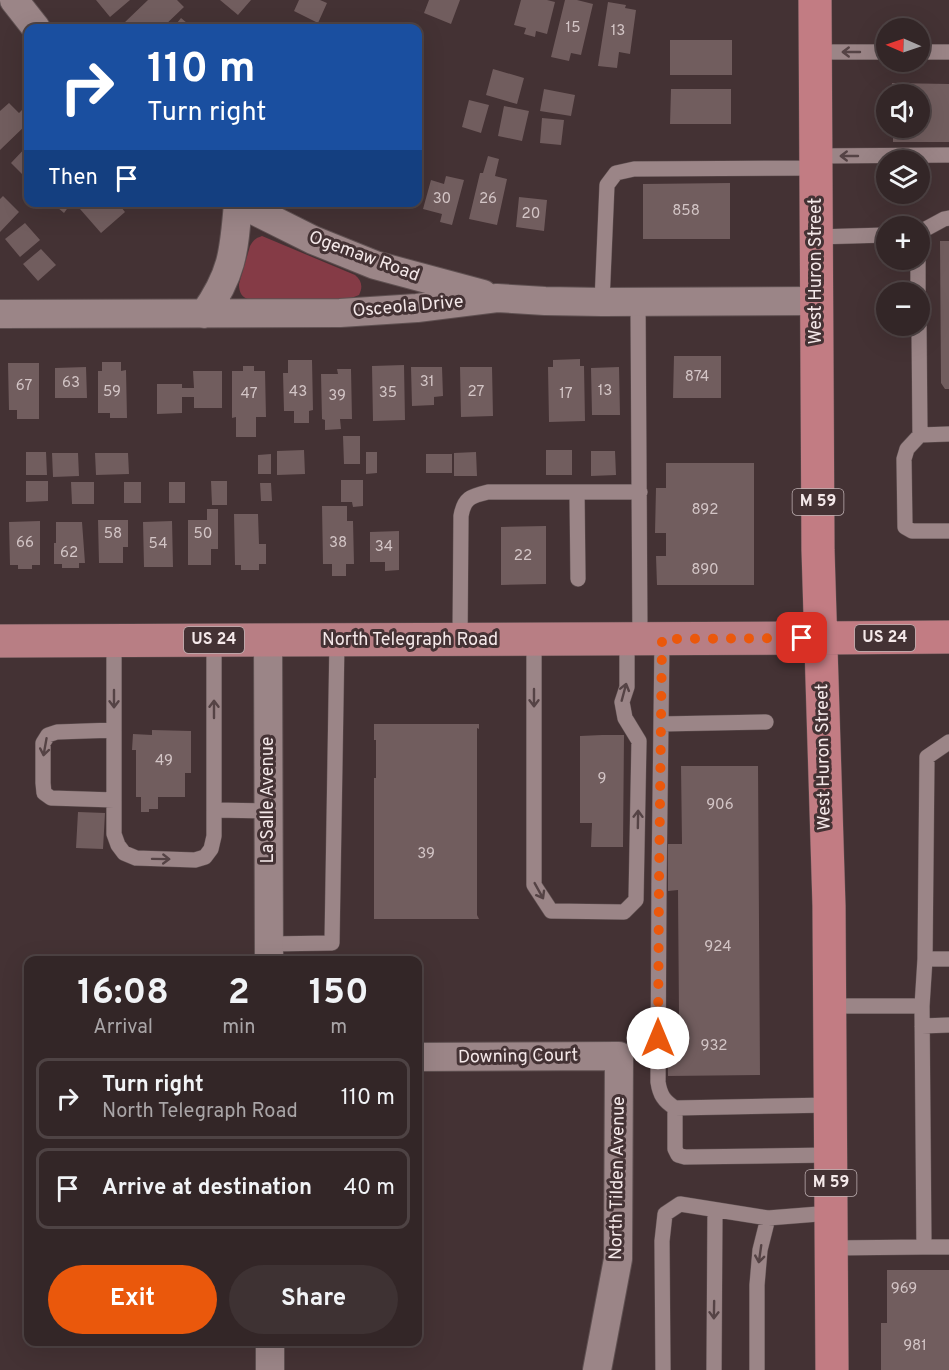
<!DOCTYPE html>
<html lang="en">
<head>
<meta charset="utf-8">
<style>
	:root { --surface:#332627; --page:#3e3233; --text:#f1f3f6; --muted:#a9a5a7; --line:#4e4344; --accent:#ea580c }
	body { margin:0; font-family:Overpass,sans-serif; background:var(--page); color:var(--text); height:100vh; display:flex; flex-direction:column; font-size:22px; white-space:nowrap }
	* { box-sizing:border-box; margin:0 }
	p { font-size:20px; color:var(--muted) }
	.icon { flex:none; width:33px; height:33px; fill:none; stroke:currentColor; stroke-width:2; stroke-linecap:round; stroke-linejoin:round }
	.map { position:relative; flex:1; overflow:hidden }
	.drawer { position:absolute; left:24px; top:956px; width:398px; height:390px; display:flex; flex-direction:column; background:var(--surface); border-radius:12px; box-shadow:0 6px 24px #0002,0 0 0 2px var(--line) }
	.drawer>* { flex:none }
	.hud { position:absolute; left:24px; top:24px; width:398px; height:183px; border-radius:12px; box-shadow:0 6px 24px #0002,0 0 0 2px var(--line); background:#1a4fa0; color:#fff; overflow:hidden }
	.needle { width:39px; rotate:272deg }
	.controls { position:absolute; left:876px; top:18px; display:grid; gap:12px }
	.controls a { display:grid; place-items:center; width:54px; height:54px; border-radius:50%; background:var(--surface); box-shadow:0 6px 24px #0002,0 0 0 2px var(--line); font-size:30px }
	.pin { position:absolute; display:grid; place-items:center; width:51px; height:51px; color:#fff; margin:-26px; border-radius:12px; box-shadow:0 3px 9px #0006 }
	.me { position:absolute; width:66px; margin:-33px; rotate:0deg; stroke-linejoin:round; filter:drop-shadow(0 0 4px #0008) }
	.turn { display:flex; align-items:center; gap:21px; height:126px; padding:0 24px; font-size:27px }
	.turn .icon { width:78px; height:78px; stroke-width:2.5 }
	.turn b { display:block; font-size:42px; line-height:51px }
	.then { display:flex; align-items:center; height:57px; padding:0 24px; background:#0003; gap:12px; font-size:22px }
	.eta { display:flex; justify-content:space-evenly; align-items:center; height:102px; text-align:center }
	.eta b { font-size:36px; font-weight:700; line-height:42px }
	.button { display:flex; gap:12px; margin-top:auto; padding:12px 24px }
	.button a { flex:1; height:69px; border-radius:36px; background:var(--accent); color:#fff; font-size:24px; font-weight:700; line-height:69px; text-align:center }
	.button a+a { background:var(--page); color:var(--text) }
	ul { padding:0; list-style:none }
	li { display:flex; align-items:center; gap:18px; height:81px; margin:0 12px 9px; padding:0 12px; border:3px solid var(--line); border-radius:12px }
	li div { flex:1 }
	li b { display:block; font-size:22px }
	li em { font-style:normal }
	.map>svg:first-child { display:block }
</style>
</head>
<body>
<div class="map">
<svg width="949" height="1370" viewBox="0 0 949 1370">
	<rect width="100%" height="100%" fill="#443234"/>
	<path fill="#853b46" d="M262,236L355,275C362,281 363,287 359,295L349,299L251,300C242,298 239,293 239,284L250,246C253,240 256,238 262,236Z"/>
	<path fill="#715d5e" d="M96,0H130L110,17Z
		M148,0H177L184,7L162,28H129L124,23Z
		M220,0H251L238,15Z
		M299,0H320L327,3L318,23L294,11Z
		M429,0H460L451,24L424,13Z
		M521,0H547L555,2L547,34L536,31L535,37L524,34L526,28L514,25Z
		M565,0H577L593,4L581,55L571,53L569,61L551,57Z
		M608,2L626,5L625,8L636,10L630,54L619,52L617,68L598,66Z
		M181,18L193,28H173Z
		M670,40H732V75H670Z
		M493,69L524,78L517,104L486,95Z
		M892,83L949,84V142H893V128H920V94H893Z
		M544,89L575,95L571,116L540,111Z
		M671,89H731V124H670Z
		M469,100L489,105L481,133L462,127Z
		M9,103L19,113L22,110L28,117V123L0,150V111Z
		M504,106L529,111L522,141L498,136Z
		M542,118L564,120L561,145L540,143Z
		M28,145V180L11,163Z
		M488,156L499,159L495,176L507,179L497,225L469,219L480,173H483Z
		M446,176L464,180L452,225L440,222L442,214L423,209L431,180L444,184Z
		M730,183V239H643V184Z
		M3,196L19,212L0,232V199Z
		M519,197L547,200L544,231L516,227Z
		M51,202H72L64,213Z
		M88,202H117L125,212L101,233L80,209Z
		M25,223L40,240L20,257L5,239Z
		M940,241H949V389H945L941,383Z
		M41,249L56,265L38,281L23,264Z
		M674,356H721V398H673Z
		M580,359V366H584L585,421L549,422L548,367H553V360Z
		M288,360H312L313,410L309,411V423H294V411H284L283,373H288Z
		M102,362H121V371L126,370L127,418H110V413H98V371H102Z
		M8,363H39V419H17V410H9Z
		M404,365L405,420L373,421L372,366Z
		M243,366H254V371H265L266,417H256V437H236V417L232,418V371H243Z
		M86,367L87,398H55V368Z
		M411,367H442L443,396L434,397V405L412,406Z
		M460,367H492L493,416L461,417Z
		M619,367L620,415H592L591,368Z
		M337,369H351L352,419H340L341,429L325,430V420L322,419L321,374H338Z
		M193,371H222V408H194V397H182V413L157,414V384H182V388H194Z
		M343,436H360V464H344Z
		M304,450L305,474L277,475V451Z
		M546,450H572V475H546Z
		M591,451H615L616,475L591,476Z
		M26,452H46L47,475H26Z
		M366,452H377V473L366,474Z
		M476,452L477,476H454V453Z
		M52,453H78L79,476L53,477Z
		M95,453H128L129,474L96,475Z
		M271,454V474H258V455Z
		M426,454H452V473H426Z
		M666,463H754V585H657L656,556H666V533H655L656,488H666Z
		M341,480H363V506L353,507L352,502H341Z
		M26,481H48V501L26,502Z
		M211,481H227V505H212Z
		M71,482H94V504H72Z
		M124,482H141V503H124Z
		M169,482H185V503H169Z
		M260,483H271L272,501H261Z
		M322,506H347V521H353L354,564H346V576H332V564H323Z
		M207,509H218V549H211V565H188V520H207Z
		M234,514H258L259,544H266V564H259V570H241V565H235Z
		M98,520H128V547H123V563H99Z
		M40,521V565H32V569H18V565H10L9,522Z
		M172,521L173,567H144L143,522Z
		M56,522H82L85,563H79V568H62V564H54V543H56Z
		M546,526V584L501,585V527Z
		M399,531V570L385,571V562H370V532Z
		M374,724H479V729L477,728V915L479,919H374V778H376V740H374Z
		M152,730L191,731V773H185V797H158V809H149V812H141V797H136V750H132L133,734L152,735Z
		M602,735H624L623,847H591L592,823H580V736Z
		M681,766H758L760,1075L668,1076L667,1016H679L678,890L668,891V844H682Z
		M78,812L105,813L103,849L76,848Z
		M887,1270H949V1370H881V1323H887Z"/>
	<g fill="none" stroke-linecap="round" stroke-linejoin="round">
		<defs>
			<path id="service" d="M815,52H886
				M920,52H949
				M816,156L949,155
				M920,232L944,219L949,218
				M816,237L886,235
				M918,260V292
				M602,302L607,185L616,173L634,169L816,168
				M638,302L640,639
				M919,326L920,435L949,434
				M920,435L907,449L904,459L905,527L912,531H949
				M577,492L578,579
				M534,639V885L551,911L624,912L636,900L639,741L625,718L622,702L627,687V639
				M662,639L659,884L658,1082C660,1095 664,1101 675,1108L831,1105
				M114,640V834L118,845L124,853L136,858L195,860L205,857L211,849L214,836V640
				M460,640L461,516C464,498 471,496 488,492H640
				M661,724L766,722
				M114,730L57,732L48,735L43,743V783L44,793L51,798L114,800
				M214,810L269,811
				M269,944L332,943L337,640
				M925,959H949
				M830,1006H922
				M922,1026L949,1025
				M675,1108V1149L678,1155L685,1157L831,1155
				M924,1247H949
				M832,1248L924,1247L922,1006L925,959L927,757L949,742
				M663,1370L662,1241L665,1214L680,1204L768,1218
				M714,1370L715,1210
				M757,1370V1285L760,1250L768,1218L831,1213"/>
			<path id="minor" d="M14,0L36,28
				M237,202L313,240L375,265L483,294
				M0,314L340,313L417,308L497,298L545,301L602,302L816,301
				M204,314C233,273 234,251 238,203
				M268,640L269,960
				M417,1057L619,1056L618,1259L597,1370
				M270,1370V1341"/>
			<path id="primary" d="M0,641L821,638"/>
			<path id="trunk" d="M815,0L818,550L829,906L832,1370
				M821,638L949,637"/>
		</defs>
		<use href="#service" stroke="#5f5051" stroke-width="16"/>
		<use href="#minor" stroke="#5f5051" stroke-width="30"/>
		<use href="#primary" stroke="#5f5051" stroke-width="34"/>
		<use href="#trunk" stroke="#5f5051" stroke-width="34"/>
		<use href="#service" stroke="#9b8587" stroke-width="15"/>
		<use href="#minor" stroke="#9b8587" stroke-width="28"/>
		<use href="#primary" stroke="#b87e84" stroke-width="33"/>
		<use href="#trunk" stroke="#c27c83" stroke-width="33"/>
	</g>
	<defs><path id="oneway-shaft" d="M-6 0H5M1.5-3L5.5 0L1.5 3" fill="none" stroke-width="1.6" stroke-linecap="round" stroke-linejoin="round" transform="scale(1.5)"/></defs>
	<g stroke="#554345">
		<use href="#oneway-shaft" transform="translate(851 52) rotate(180)"/>
		<use href="#oneway-shaft" transform="translate(849 156) rotate(180)"/>
		<use href="#oneway-shaft" transform="translate(624 692) rotate(-75)"/>
		<use href="#oneway-shaft" transform="translate(534 698) rotate(90)"/>
		<use href="#oneway-shaft" transform="translate(114 699) rotate(90)"/>
		<use href="#oneway-shaft" transform="translate(214 709) rotate(-90)"/>
		<use href="#oneway-shaft" transform="translate(45 747) rotate(100)"/>
		<use href="#oneway-shaft" transform="translate(638 819) rotate(-89)"/>
		<use href="#oneway-shaft" transform="translate(161 859) rotate(1)"/>
		<use href="#oneway-shaft" transform="translate(539 891) rotate(61)"/>
		<use href="#oneway-shaft" transform="translate(760 1254) rotate(98)"/>
		<use href="#oneway-shaft" transform="translate(714 1310) rotate(91)"/>
	</g>
	<g fill="none" stroke-linecap="round" stroke-linejoin="round">
		<path stroke="#ea580c" stroke-width="10" stroke-dasharray="0 18" d="M658,1038L659,884L662,639L802,638"/>
	</g>
	<g text-anchor="middle" dominant-baseline="central" stroke-width="6" stroke-linejoin="round" paint-order="stroke">
		<g font-size="15" fill="#d3c5c6">
			<text x="573" y="28">15</text>
			<text x="618" y="31">13</text>
			<text x="442" y="199">30</text>
			<text x="488" y="199">26</text>
			<text x="686" y="211">858</text>
			<text x="531" y="214">20</text>
			<text x="697" y="377">874</text>
			<text x="427" y="382">31</text>
			<text x="71" y="383">63</text>
			<text x="24" y="386">67</text>
			<text x="605" y="391">13</text>
			<text x="112" y="392">59</text>
			<text x="298" y="392">43</text>
			<text x="476" y="392">27</text>
			<text x="388" y="393">35</text>
			<text x="249" y="394">47</text>
			<text x="566" y="394">17</text>
			<text x="337" y="396">39</text>
			<text x="705" y="510">892</text>
			<text x="113" y="534">58</text>
			<text x="203" y="534">50</text>
			<text x="25" y="543">66</text>
			<text x="338" y="543">38</text>
			<text x="158" y="544">54</text>
			<text x="384" y="547">34</text>
			<text x="69" y="553">62</text>
			<text x="523" y="556">22</text>
			<text x="705" y="570">890</text>
			<text x="164" y="761">49</text>
			<text x="602" y="779">9</text>
			<text x="720" y="805">906</text>
			<text x="426" y="854">39</text>
			<text x="718" y="947">924</text>
			<text x="714" y="1046">932</text>
			<text x="904" y="1289">969</text>
			<text x="915" y="1346">981</text>
		</g>
		<g fill="#443234" stroke="#bfb1b3" stroke-width="1.5">
			<rect x="792.5" y="489" width="51" height="26" rx="4.5"/>
			<rect x="855" y="625" width="60" height="26" rx="4.5"/>
			<rect x="184" y="627" width="60" height="26" rx="4.5"/>
			<rect x="805.5" y="1170" width="51" height="26" rx="4.5"/>
		</g>
		<g font-size="16" font-weight="bold" fill="#f4e8e9">
			<text x="818" y="502">M 59</text>
			<text x="885" y="638">US 24</text>
			<text x="214" y="640">US 24</text>
			<text x="831" y="1183">M 59</text>
		</g>
		<g font-size="18" fill="#f4e8e9" stroke="#443234">
			<text transform="translate(364 257) rotate(20)">Ogemaw Road</text>
			<text transform="translate(816 271) rotate(-90)">West Huron Street</text>
			<text transform="translate(408 307) rotate(-5)">Osceola Drive</text>
			<text x="410" y="640">North Telegraph Road</text>
			<text transform="translate(824 757) rotate(-91)">West Huron Street</text>
			<text transform="translate(268 800) rotate(-90)">La Salle Avenue</text>
			<text transform="translate(518 1057) rotate(-1)">Downing Court</text>
			<text transform="translate(618 1178) rotate(-89)">North Tilden Avenue</text>
		</g>
	</g>
</svg>
<div class="controls">
<a><svg class="needle" viewBox="-14 -14 28 28"><path d="M0-13l5 13h-10z" fill="#e53935"/><path d="M0 13l5-13h-10z" fill="#a9a5a7"/></svg></a>
<a><svg class="icon" aria-label="sound" viewBox="0 0 24 24"><path d="M4 9h4l5-4v14l-5-4H4zM17 9q2 3 0 6"/></svg></a>
<a><svg class="icon" aria-label="layers" viewBox="0 0 24 24"><path d="M12 4l9 5-9 5-9-5zM3 14l9 5 9-5"/></svg></a>
<a>+</a>
<a>−</a>
</div>
<div class="pin" style="left:802px;top:638px;background:#d93025"><svg class="icon" aria-label="arrive" viewBox="0 0 24 24"><path d="M6 21V4h12l-3 4 3 4H6"/></svg></div>
<svg class="me" style="left:658px;top:1038px" viewBox="-20 -20 40 40"><circle r="19" fill="#fff"/><path d="M0-13L10 11 0 6-10 11z" fill="#ea580c"/></svg>
<div class="hud">
<div class="turn"><svg class="icon" aria-label="right" viewBox="0 0 24 24"><path d="M7 20v-9h11M14 6l5 5-5 5"/></svg><div><b>110 m</b>Turn right</div></div>
<div class="then">Then<svg class="icon" aria-label="arrive" viewBox="0 0 24 24"><path d="M6 21V4h12l-3 4 3 4H6"/></svg></div>
</div>
<section class="drawer">
<div class="eta">
<div><b>16:08</b><p>Arrival</p></div>
<div><b>2</b><p>min</p></div>
<div><b>150</b><p>m</p></div>
</div>
<ul>
<li><svg class="icon" aria-label="right" viewBox="0 0 24 24"><path d="M7 20v-9h11M14 6l5 5-5 5"/></svg><div><b>Turn right</b><p>North Telegraph Road</p></div><em>110 m</em></li>
<li><svg class="icon" aria-label="arrive" viewBox="0 0 24 24"><path d="M6 21V4h12l-3 4 3 4H6"/></svg><div><b>Arrive at destination</b></div><em>40 m</em></li>
</ul>
<div class="button"><a>Exit</a><a>Share</a></div>
</section>
</div>
</body>
</html>
